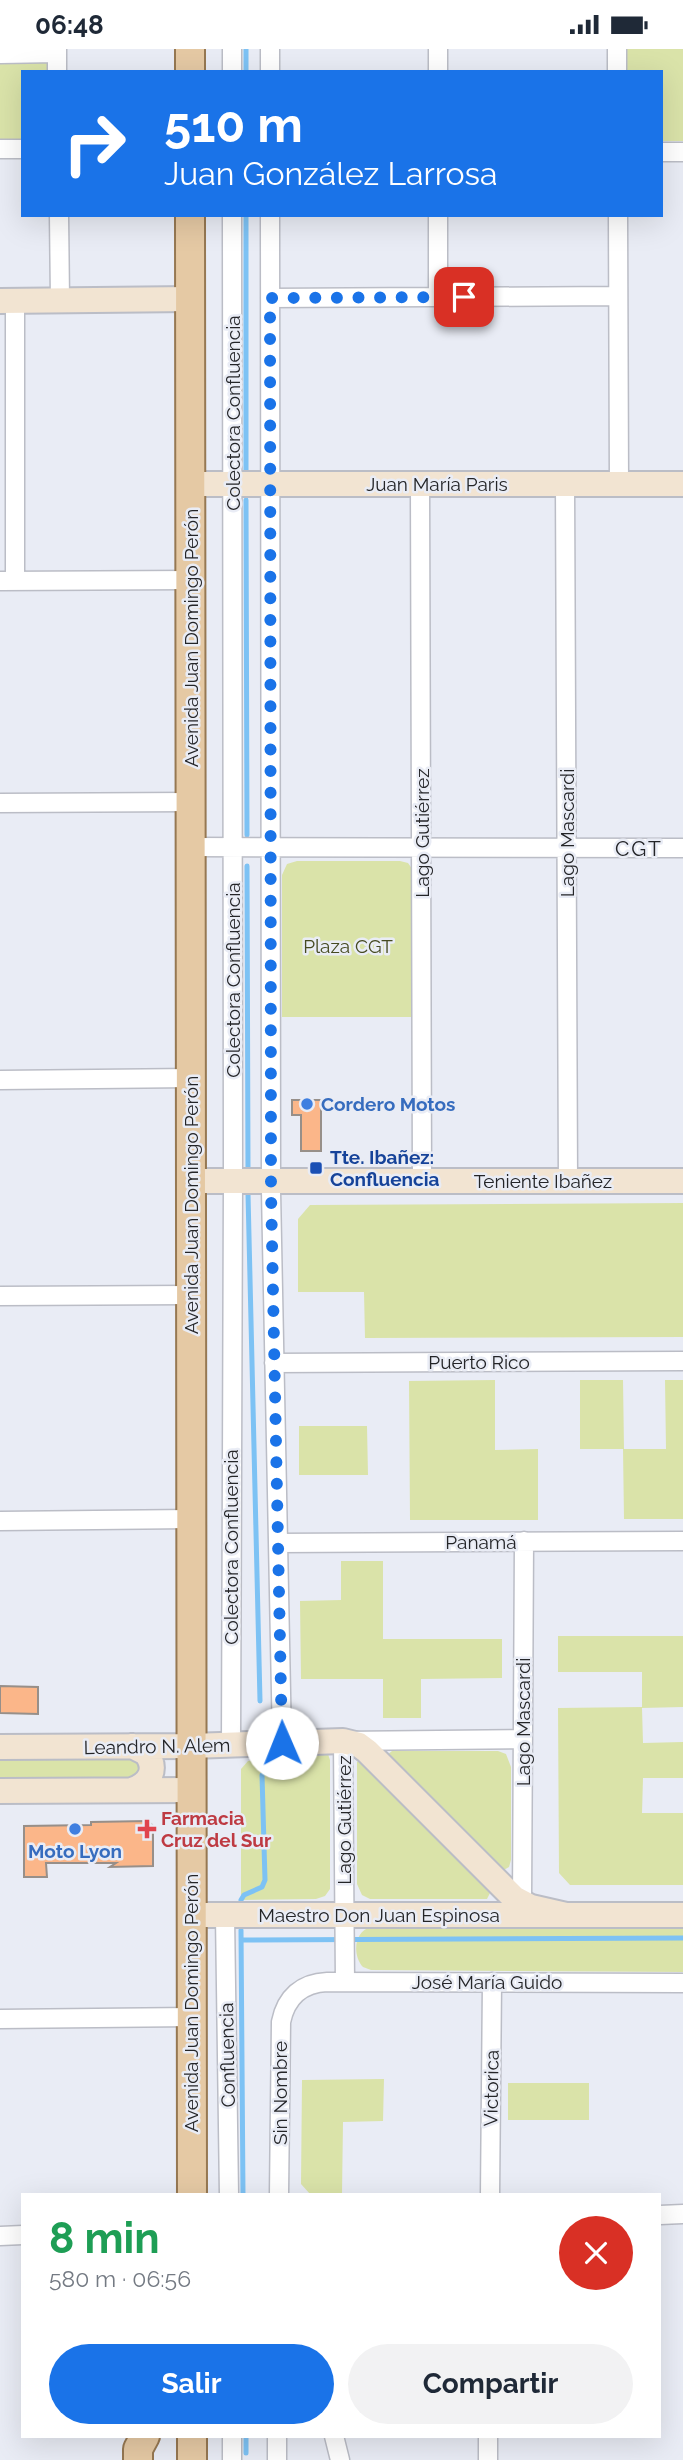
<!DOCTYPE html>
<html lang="es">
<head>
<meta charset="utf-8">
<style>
	:root { --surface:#fff; --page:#f2f2f3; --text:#1f2937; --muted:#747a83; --accent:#1a73e8 }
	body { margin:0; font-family:Raleway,sans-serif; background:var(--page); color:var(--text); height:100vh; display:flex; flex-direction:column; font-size:26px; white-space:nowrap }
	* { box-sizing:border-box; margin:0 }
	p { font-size:23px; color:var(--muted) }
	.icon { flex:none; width:38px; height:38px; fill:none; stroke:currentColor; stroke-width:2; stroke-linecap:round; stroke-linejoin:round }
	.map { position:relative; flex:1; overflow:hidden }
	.panel { position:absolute; left:21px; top:2144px; width:640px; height:245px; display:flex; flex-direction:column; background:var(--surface); border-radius:0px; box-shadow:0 7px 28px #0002 }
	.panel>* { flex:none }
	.banner { position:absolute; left:21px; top:21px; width:642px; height:147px; border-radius:0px; box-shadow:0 7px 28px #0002; background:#1a73e8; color:#fff; overflow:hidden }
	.pin { position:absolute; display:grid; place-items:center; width:60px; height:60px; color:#fff; margin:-30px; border-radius:14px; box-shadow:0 4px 10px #0006 }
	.me { position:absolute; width:77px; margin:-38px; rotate:359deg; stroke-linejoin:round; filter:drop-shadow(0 0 5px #0008) }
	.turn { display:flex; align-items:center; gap:24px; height:147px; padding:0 28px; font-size:32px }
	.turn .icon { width:91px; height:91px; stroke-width:2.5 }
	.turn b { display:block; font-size:49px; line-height:60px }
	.round { display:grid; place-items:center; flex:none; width:74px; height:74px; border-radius:37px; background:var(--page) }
	.head { display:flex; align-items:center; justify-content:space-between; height:119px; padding:0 28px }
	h1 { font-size:42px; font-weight:700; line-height:52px; color:#1e9e55 }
	.button { display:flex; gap:14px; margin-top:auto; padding:14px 28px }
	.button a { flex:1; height:80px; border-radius:42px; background:var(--accent); color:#fff; font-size:28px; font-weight:700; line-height:80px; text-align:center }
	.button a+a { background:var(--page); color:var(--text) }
	.status { display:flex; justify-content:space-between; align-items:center; height:49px; padding:0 35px; background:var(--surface); direction:ltr }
	.status svg { height:19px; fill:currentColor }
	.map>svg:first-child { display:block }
</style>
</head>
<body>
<div class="status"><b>06:48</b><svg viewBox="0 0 49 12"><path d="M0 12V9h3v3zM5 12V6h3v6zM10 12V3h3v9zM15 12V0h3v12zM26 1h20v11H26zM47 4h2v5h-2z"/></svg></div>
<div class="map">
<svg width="683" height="2411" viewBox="0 0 683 2411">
	<rect width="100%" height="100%" fill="#e9ecf5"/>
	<path fill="#dae3a9" d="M626,0H683V92H662V23H626Z
		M0,10H53V23H23V96H0Z
		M297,812H400L408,814L413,821L414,968H282V826L287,815Z
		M683,1154V1288L365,1289L364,1243H298V1170L310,1156Z
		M495,1331V1401L538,1400V1471H410L409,1332Z
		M580,1331H623L624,1400H666L665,1331H683V1470H624L623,1400H580Z
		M299,1377H367L368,1426H299Z
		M341,1512H383V1590H502V1629L421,1630V1669H383V1630H301L300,1552L341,1551Z
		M558,1587H683V1658L642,1659L643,1694L683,1693V1729H643L642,1764H683V1836H570L559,1824L558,1659L642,1658V1623H558Z
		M392,1702H498L506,1705L511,1718V1811L509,1818L502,1822L387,1706Z
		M305,1703L328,1705L330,1711V1840L325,1847L316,1850L241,1851V1720L248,1712Z
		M126,1707L139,1714L140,1721L132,1731H0V1708Z
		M360,1710L491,1842L487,1850H370L362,1846L357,1835V1713Z
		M683,1875V1923L371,1921L363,1918C352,1906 354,1882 371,1878Z
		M384,2030L383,2072L343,2073L342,2145H310L301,2135L302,2031Z
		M508,2034H589V2071H508Z"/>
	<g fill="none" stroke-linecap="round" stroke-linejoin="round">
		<path stroke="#7dc2f4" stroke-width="5" d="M246,0V23
			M246,166V423
			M246,451L247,786
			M247,817L248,1121
			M248,1145L260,1652
			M241,1851L244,1846L262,1838L265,1831L262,1726
			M241,1881L243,2146
			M241,1891L683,1889
			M246,2387V2404"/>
	</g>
	<path fill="#fbb689" stroke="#978f89" stroke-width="2" d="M292,1051H321V1102H301V1066H292Z
		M0,1637L38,1638V1665L0,1664Z
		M148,1772L153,1777V1817L110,1818L116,1814H46L47,1828H24V1777L91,1776V1773Z"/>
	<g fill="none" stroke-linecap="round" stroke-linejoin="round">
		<defs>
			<path id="street" d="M57,0V23
				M232,0V23
				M270,0V23
				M617,0V23
				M0,5L57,4
				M438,23V0
				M0,100H23
				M662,103H683
				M59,166L60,251
				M270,166L271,1142L282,1694
				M618,166L619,435
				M438,248V166
				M270,249L618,247
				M15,252V532
				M420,435L422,1132
				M565,435L568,1132
				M0,532L191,531
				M0,754L191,753
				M192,798L683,799
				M0,1031L192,1029
				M0,1247L190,1246
				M274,1314L683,1312
				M0,1472L191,1470
				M278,1494L683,1492
				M231,1696L233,1133L232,166
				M522,1854L524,1492
				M225,1867L229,2146
				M345,1933L343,1692L523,1690
				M0,1970L192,1968
				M279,2146L281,1973C286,1948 302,1934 327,1933L683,1934
				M490,2146L492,1933
				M660,2166L683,2165
				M0,2187L23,2186
				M232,2387V2411
				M277,2387V2411
				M334,2387L340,2411
				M488,2411V2387"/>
			<path id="secondary" d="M0,252L190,250
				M191,435H683
				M192,1132H683
				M132,1697L146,1704C158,1720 150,1735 132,1741
				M0,1698L191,1697L343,1692L359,1696L367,1702L514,1849L531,1858L566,1866
				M0,1742L191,1741
				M191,1866H683"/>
			<path id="primary" d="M190,0V23
				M190,166L192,2146
				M192,2387V2411
				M138,2411V2400L145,2387"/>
		</defs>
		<use href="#street" stroke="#bbbdc6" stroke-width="21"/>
		<use href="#secondary" stroke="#bbbdc6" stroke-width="28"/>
		<use href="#primary" stroke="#967852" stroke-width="32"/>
		<use href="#street" stroke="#fff" stroke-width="18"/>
		<use href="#secondary" stroke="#f2e4d2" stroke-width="24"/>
		<use href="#primary" stroke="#e5c9a4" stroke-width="28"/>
	</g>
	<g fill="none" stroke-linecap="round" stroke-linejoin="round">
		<path stroke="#1a73e8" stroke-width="12" stroke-dasharray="0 21.6" d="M282,1694L271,1142L270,249L464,248"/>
	</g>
	<g fill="#3f7fe0" stroke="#e9ecf5" stroke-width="2.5">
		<circle cx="307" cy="1055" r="7"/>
		<circle cx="75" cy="1780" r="7"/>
	</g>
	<rect fill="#1a4fb4" stroke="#e9ecf5" stroke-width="2.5" x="309" y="1112" width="14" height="14" rx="3.5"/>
	<path fill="#e0444e" stroke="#e9ecf5" stroke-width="2.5" d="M143.5 1769.5h7v7h7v7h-7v7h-7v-7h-7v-7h7z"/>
	<g text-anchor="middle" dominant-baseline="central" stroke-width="5" stroke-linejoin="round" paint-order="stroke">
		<g font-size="19" fill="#242528" stroke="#e9ecf5">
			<text transform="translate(233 364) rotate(-90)">Colectora Confluencia</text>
			<text x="437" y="435">Juan María Paris</text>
			<text transform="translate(191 589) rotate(-90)">Avenida Juan Domingo Perón</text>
			<text transform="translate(422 784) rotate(-90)">Lago Gutiérrez</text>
			<text transform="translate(567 784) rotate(-90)">Lago Mascardi</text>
			<text transform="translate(233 931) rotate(-90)">Colectora Confluencia</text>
			<text x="543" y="1132">Teniente Ibañez</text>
			<text transform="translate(191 1156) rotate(-90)">Avenida Juan Domingo Perón</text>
			<text x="479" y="1313">Puerto Rico</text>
			<text x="481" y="1493">Panamá</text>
			<text transform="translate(231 1498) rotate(-90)">Colectora Confluencia</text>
			<text transform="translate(523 1673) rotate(-90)">Lago Mascardi</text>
			<text transform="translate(157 1697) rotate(-1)">Leandro N. Alem</text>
			<text transform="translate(344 1771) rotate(-90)">Lago Gutiérrez</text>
			<text x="379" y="1866">Maestro Don Juan Espinosa</text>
			<text x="487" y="1933">José María Guido</text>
			<text transform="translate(191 1954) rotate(-90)">Avenida Juan Domingo Perón</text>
			<text transform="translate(227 2006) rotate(-91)">Confluencia</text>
			<text transform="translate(491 2039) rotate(-89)">Victorica</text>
			<text transform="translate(280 2044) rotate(-90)">Sin Nombre</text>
		</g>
		<g font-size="19" fill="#454a21" stroke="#e9ecf5">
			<text x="348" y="897">Plaza CGT</text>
		</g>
		<g font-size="19" font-weight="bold" fill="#366cbe" stroke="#e9ecf5" text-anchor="start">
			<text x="321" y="1055">Cordero Motos</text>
			<text x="75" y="1802" text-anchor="middle">Moto Lyon</text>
		</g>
		<g font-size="19" font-weight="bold" fill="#164399" stroke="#e9ecf5" text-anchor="start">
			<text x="330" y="1108">Tte. Ibañez:<tspan x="330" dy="22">Confluencia</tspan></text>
		</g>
		<g font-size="19" font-weight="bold" fill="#be3a42" stroke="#e9ecf5" text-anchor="start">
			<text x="161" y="1769">Farmacia<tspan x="161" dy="22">Cruz del Sur</tspan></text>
		</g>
		<g font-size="21" letter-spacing="2" fill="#242528" stroke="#e9ecf5">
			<text x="639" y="799">CGT</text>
		</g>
	</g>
</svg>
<div class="pin" style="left:464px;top:248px;background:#d93025"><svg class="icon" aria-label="arrive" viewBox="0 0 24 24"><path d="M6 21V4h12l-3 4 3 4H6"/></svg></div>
<svg class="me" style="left:282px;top:1694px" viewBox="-20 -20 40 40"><circle r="19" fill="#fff"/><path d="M0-13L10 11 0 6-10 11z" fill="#1a73e8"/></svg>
<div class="banner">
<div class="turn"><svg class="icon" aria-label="right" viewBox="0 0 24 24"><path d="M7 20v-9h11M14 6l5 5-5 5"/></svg><div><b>510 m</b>Juan González Larrosa</div></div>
</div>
<section class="panel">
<div class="head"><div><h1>8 min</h1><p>580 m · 06:56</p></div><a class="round" style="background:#d93025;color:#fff"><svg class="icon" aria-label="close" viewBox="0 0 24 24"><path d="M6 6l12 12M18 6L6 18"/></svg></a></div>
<div class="button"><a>Salir</a><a>Compartir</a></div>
</section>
</div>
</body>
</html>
